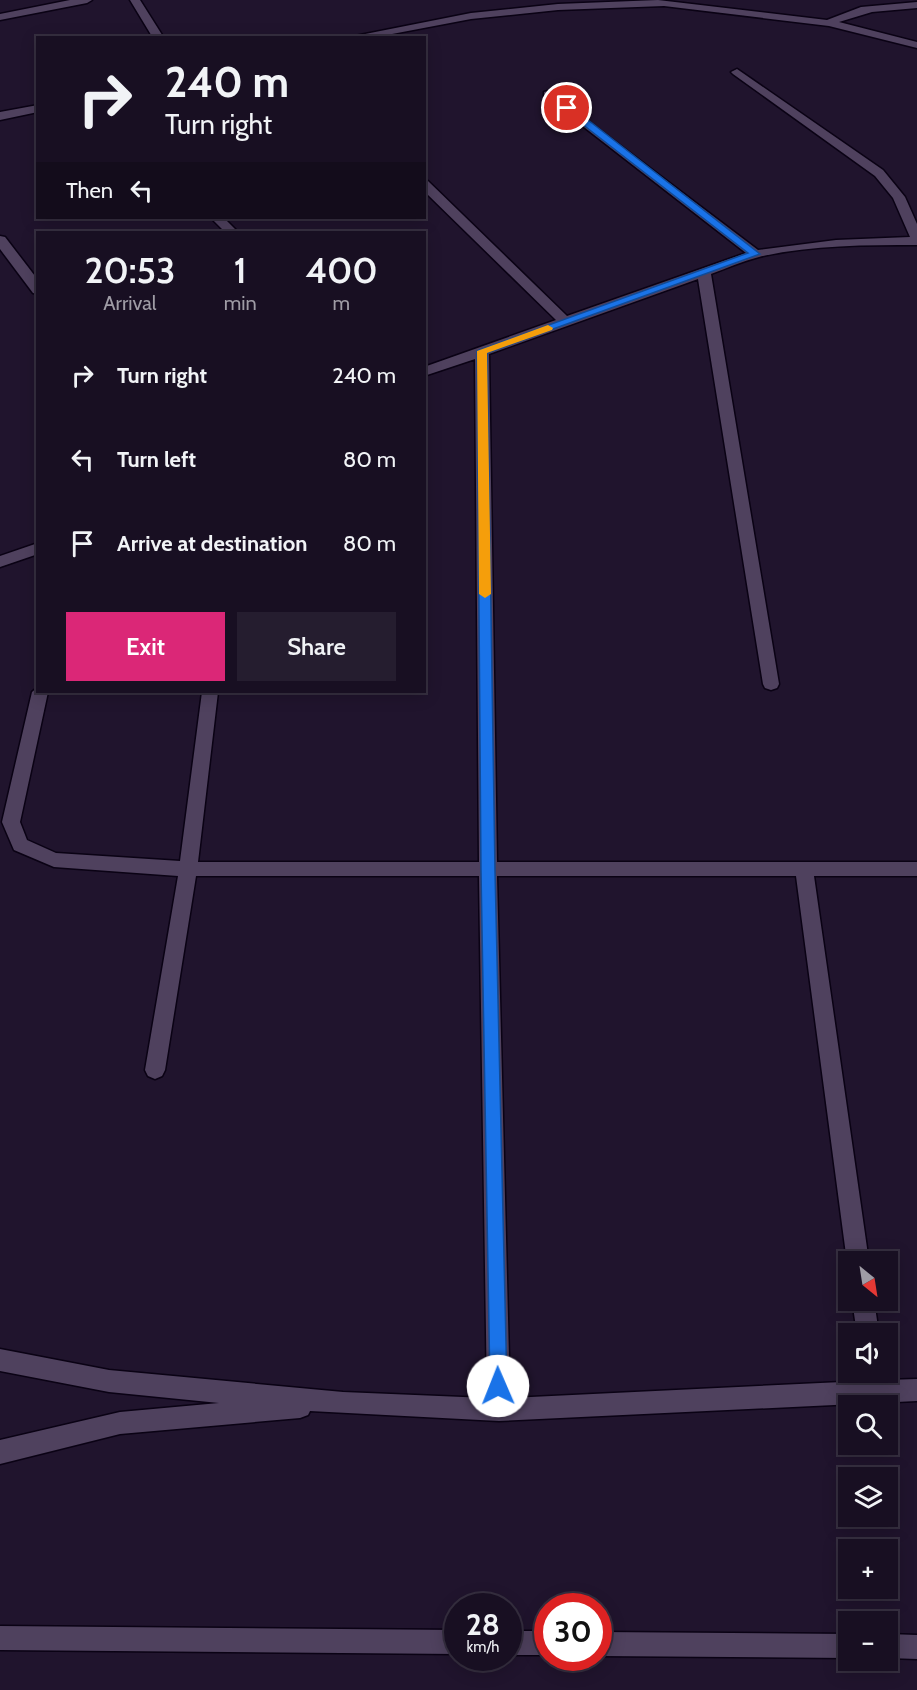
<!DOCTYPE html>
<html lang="en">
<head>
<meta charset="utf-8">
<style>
	:root { --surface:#180f22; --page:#251d2f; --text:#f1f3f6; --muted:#9f9ca5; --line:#362f40; --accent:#db2777 }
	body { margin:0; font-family:Cabin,sans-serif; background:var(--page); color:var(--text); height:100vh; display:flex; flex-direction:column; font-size:22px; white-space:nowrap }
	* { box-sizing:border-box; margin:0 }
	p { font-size:20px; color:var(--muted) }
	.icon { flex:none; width:33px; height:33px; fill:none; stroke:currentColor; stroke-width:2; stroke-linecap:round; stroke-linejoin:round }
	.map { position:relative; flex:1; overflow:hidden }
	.details { position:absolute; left:36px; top:231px; width:390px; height:462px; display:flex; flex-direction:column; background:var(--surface); border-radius:0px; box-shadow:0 3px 15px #0003,0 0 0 2px var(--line) }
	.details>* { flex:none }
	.hud { position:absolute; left:36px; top:36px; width:390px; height:183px; border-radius:0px; box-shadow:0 3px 15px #0003,0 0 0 2px var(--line); background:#180f22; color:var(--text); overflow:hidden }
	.needle { width:39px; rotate:150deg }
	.fabs { position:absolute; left:838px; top:1251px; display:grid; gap:12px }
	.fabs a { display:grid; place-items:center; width:60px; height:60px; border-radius:0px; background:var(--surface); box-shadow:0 3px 15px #0003,0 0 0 2px var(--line); font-size:30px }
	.speed { position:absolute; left:444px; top:1593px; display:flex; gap:12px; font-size:30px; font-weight:700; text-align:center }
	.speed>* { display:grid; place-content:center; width:78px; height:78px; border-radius:50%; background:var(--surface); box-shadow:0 3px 15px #0003,0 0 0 2px var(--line); line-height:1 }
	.speed small { font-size:15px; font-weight:400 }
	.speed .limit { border:9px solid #d22; background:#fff; color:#111 }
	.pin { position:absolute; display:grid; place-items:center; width:51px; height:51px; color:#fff; margin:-26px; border:3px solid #fff; border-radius:50%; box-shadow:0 2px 6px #0007 }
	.me { position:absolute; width:66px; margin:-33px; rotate:359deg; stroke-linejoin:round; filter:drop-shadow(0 0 4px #0008) }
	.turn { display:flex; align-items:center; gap:21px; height:126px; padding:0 30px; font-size:27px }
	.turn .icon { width:78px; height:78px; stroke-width:2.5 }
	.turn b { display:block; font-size:42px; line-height:51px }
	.then { display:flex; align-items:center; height:57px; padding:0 30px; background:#0003; gap:12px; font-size:22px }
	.eta { display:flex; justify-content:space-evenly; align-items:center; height:102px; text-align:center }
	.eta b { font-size:36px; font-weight:600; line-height:42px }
	.action { display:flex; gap:12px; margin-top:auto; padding:12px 30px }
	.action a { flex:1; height:69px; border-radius:0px; background:var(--accent); color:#fff; font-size:24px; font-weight:600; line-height:69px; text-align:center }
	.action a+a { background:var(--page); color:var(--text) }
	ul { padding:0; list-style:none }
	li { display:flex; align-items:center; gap:18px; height:84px; padding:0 30px }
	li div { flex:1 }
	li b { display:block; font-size:22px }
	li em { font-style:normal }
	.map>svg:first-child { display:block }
</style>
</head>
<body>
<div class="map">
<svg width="917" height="1690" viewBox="0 0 917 1690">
	<rect width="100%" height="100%" fill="#20142d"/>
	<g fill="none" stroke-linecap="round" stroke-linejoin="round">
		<defs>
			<path id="street" d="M70,0H92L87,3L0,20V14Z
				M130,0H140L164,38H153Z
				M658,0L827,20L861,7L917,2V8L872,12L839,22L917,42V48L829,26L664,6L558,10L471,19L371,38H345L471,13L558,4Z
				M737,69L883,170L905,197L917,224V245C865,245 810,245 759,257C743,261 727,268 711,274L779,684L777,688L771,690L765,688L763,684L698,279L489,354L497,862H917V876H814L869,1262H849V1266L847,1262L796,876H497L510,1398L863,1381L862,1372H884L886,1380L917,1379V1401L499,1421L310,1411L308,1415L300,1418L120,1434L0,1464V1440L120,1412L219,1403L109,1392L0,1371V1349L109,1370L343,1392L487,1398L479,876H196L165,1070L162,1076L155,1079L148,1076L145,1070L178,876L54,867L14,850L2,822L32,692L38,687V692H48L20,822L27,840L56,853L180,861L202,692H218L198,862H479L475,359L424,376V367L556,320L424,191V180L428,181L567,316L746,253L544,96V92L548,91L758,250L836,240L910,237L893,198L875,176L733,74L731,72Z
				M38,105V112L0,120V112Z
				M211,218H224L238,232H225Z
				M0,236L5,237L38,280V294L33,293L0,249Z
				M38,543V554L0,567V556Z
				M852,1300H874L879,1334H857Z
				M0,1626L458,1630V1654L0,1650Z
				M508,1631H548V1655H508Z
				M598,1632L849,1634V1658L598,1656Z
				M888,1634L917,1635V1659L888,1658Z"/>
		</defs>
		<use href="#street" stroke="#0a0214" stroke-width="3"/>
		<use href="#street" fill="#4f415e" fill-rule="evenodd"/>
	</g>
	<path fill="#1a73e8" stroke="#114b97" stroke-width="1.5" d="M564,106H570L760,254L487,353L495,871L507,1386L504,1392L498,1395L492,1392L490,1386L481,871L477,351L748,253L564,110Z"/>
	<path fill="#f59e0b" d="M548,325L553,328L552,330L487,353L491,594L485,598L479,594L477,351Z"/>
</svg>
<div class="fabs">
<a><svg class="needle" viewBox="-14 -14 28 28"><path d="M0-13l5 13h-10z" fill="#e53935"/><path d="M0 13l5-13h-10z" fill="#9f9ca5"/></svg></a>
<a><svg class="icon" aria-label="sound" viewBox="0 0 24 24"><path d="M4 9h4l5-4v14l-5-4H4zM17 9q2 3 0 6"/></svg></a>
<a><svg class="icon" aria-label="search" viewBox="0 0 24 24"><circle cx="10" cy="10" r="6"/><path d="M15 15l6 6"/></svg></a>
<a><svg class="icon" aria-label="layers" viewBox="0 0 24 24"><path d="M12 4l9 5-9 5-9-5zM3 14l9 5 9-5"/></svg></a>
<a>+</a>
<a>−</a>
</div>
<div class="speed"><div>28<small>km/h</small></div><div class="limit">30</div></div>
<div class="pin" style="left:567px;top:108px;background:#d93025"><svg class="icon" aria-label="arrive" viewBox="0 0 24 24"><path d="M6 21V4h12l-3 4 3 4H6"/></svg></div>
<svg class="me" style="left:498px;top:1386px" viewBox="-20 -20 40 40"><circle r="19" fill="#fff"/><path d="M0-13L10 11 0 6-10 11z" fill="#1a73e8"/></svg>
<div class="hud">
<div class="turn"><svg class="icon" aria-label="right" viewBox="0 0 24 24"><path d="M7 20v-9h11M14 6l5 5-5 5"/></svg><div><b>240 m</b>Turn right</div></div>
<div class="then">Then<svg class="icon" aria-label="left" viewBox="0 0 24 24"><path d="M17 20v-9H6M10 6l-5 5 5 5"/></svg></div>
</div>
<section class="details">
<div class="eta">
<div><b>20:53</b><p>Arrival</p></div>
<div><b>1</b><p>min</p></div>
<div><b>400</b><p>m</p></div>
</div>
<ul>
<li><svg class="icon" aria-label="right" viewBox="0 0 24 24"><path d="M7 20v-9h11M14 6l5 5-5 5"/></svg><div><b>Turn right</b></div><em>240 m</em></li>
<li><svg class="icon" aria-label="left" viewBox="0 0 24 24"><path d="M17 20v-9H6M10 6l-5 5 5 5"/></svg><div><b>Turn left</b></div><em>80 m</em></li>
<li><svg class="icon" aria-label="arrive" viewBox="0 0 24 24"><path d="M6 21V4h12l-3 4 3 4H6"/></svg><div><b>Arrive at destination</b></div><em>80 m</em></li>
</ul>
<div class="action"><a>Exit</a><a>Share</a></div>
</section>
</div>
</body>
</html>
